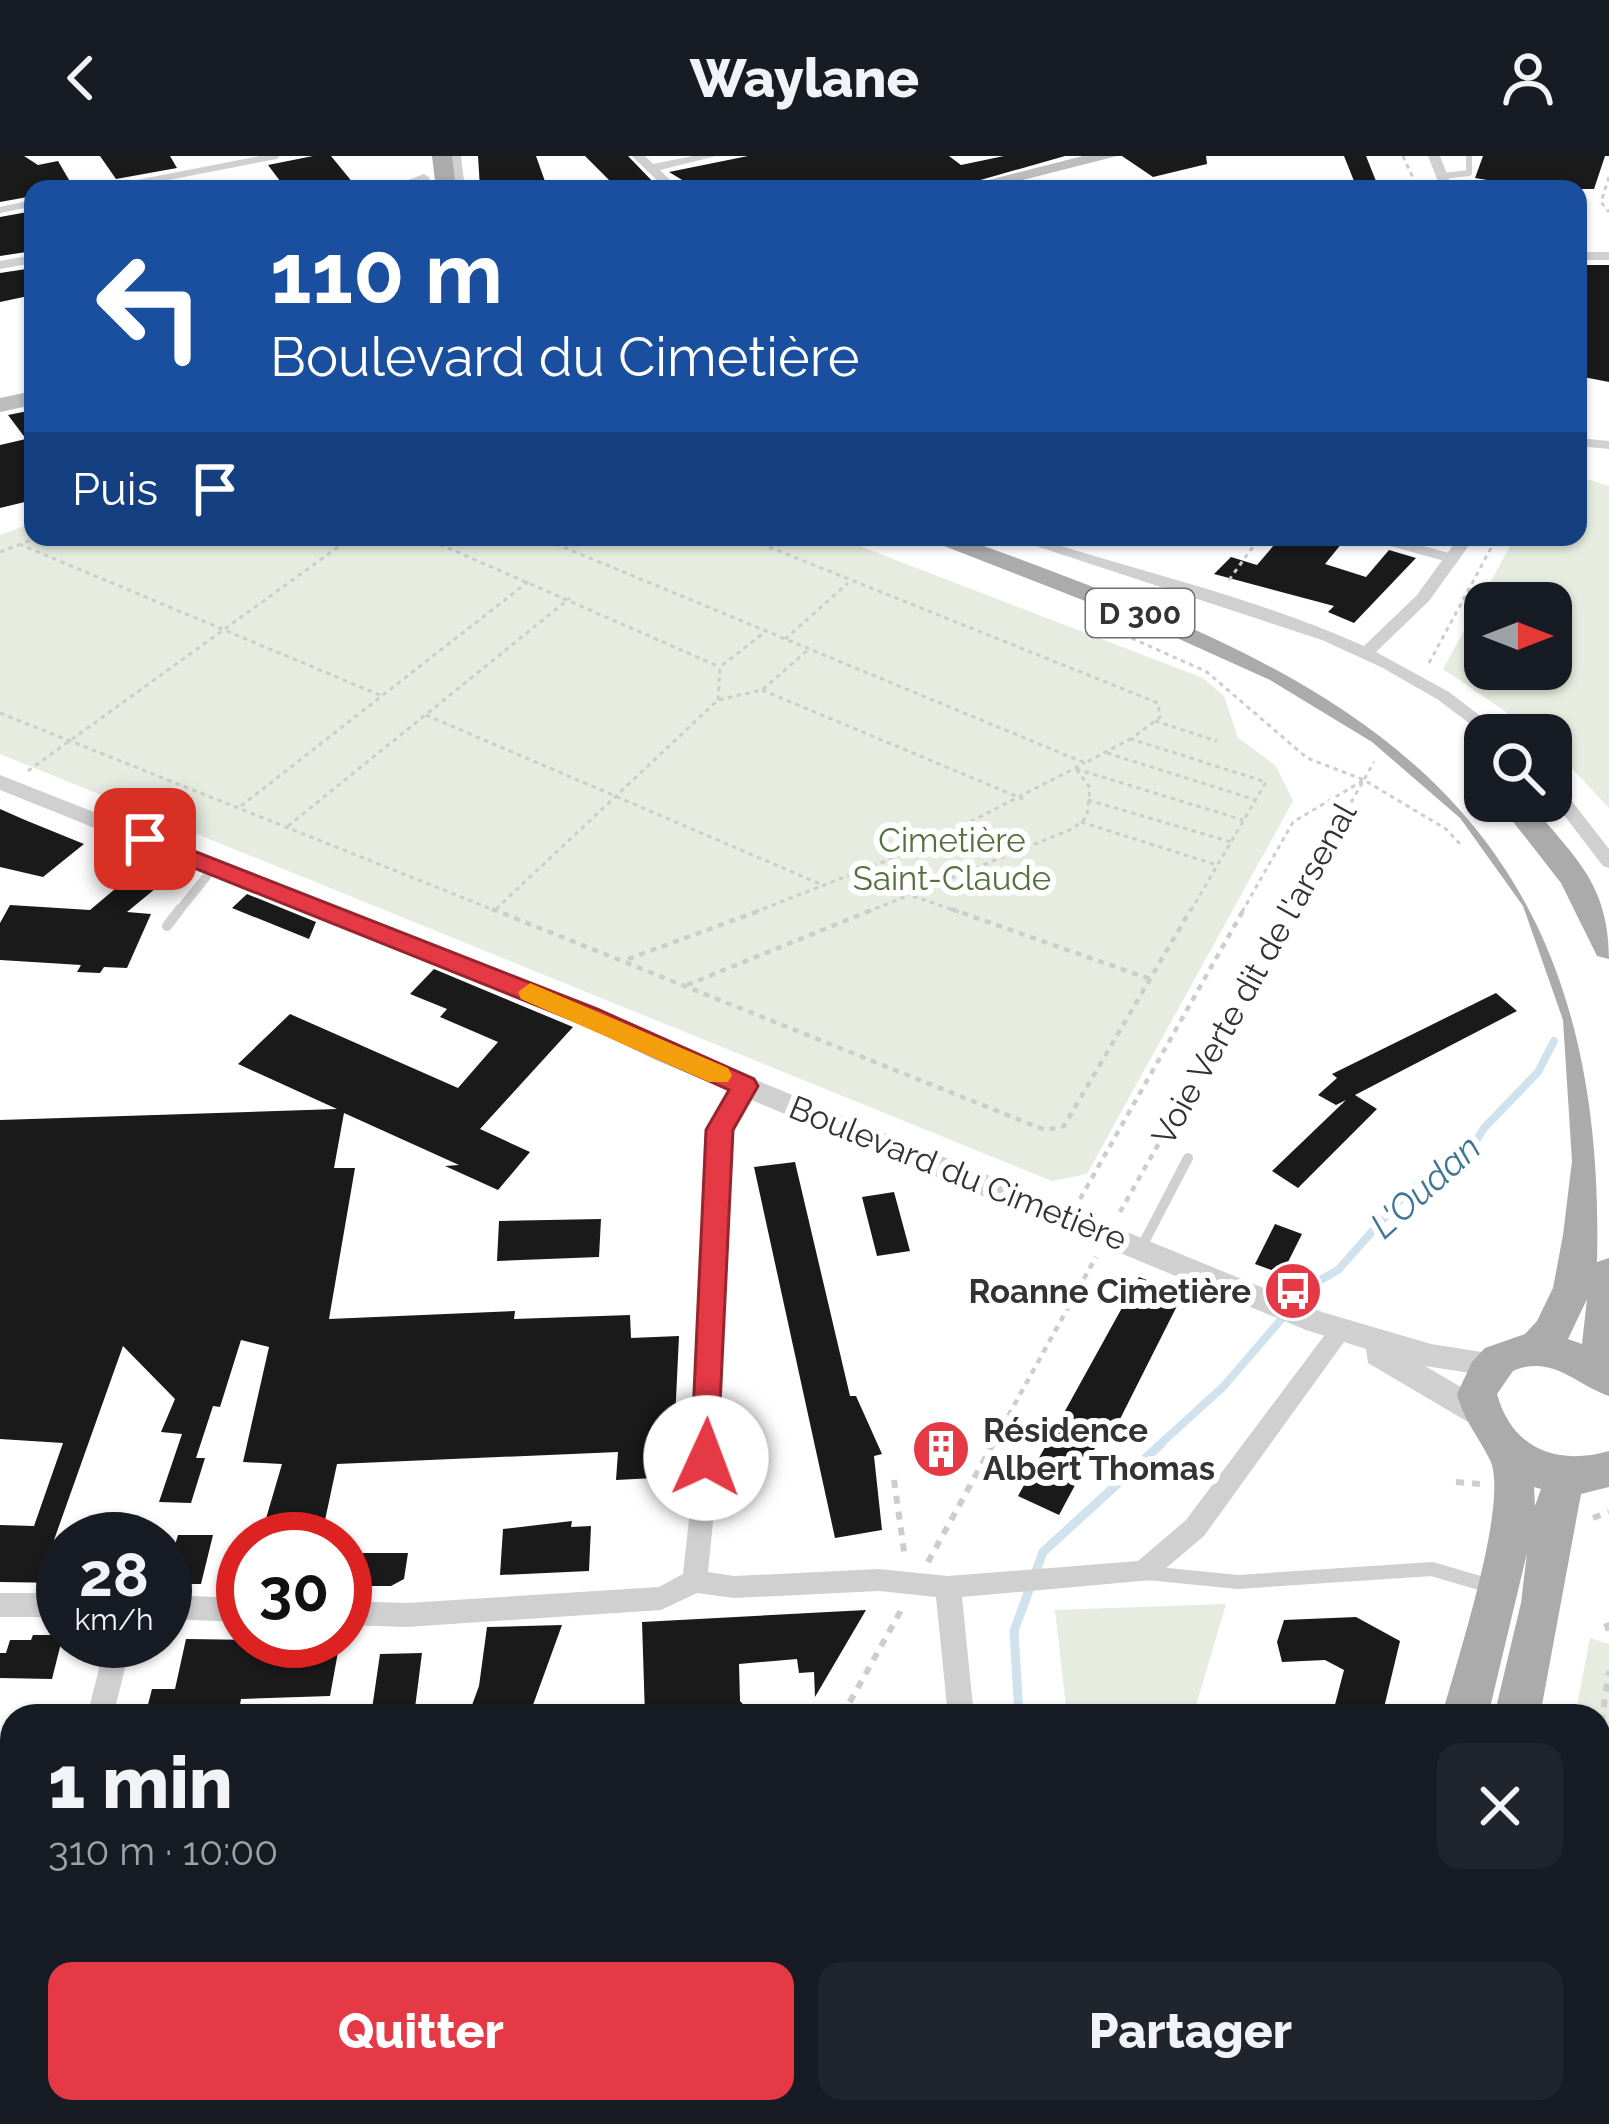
<!DOCTYPE html>
<html lang="fr">
<head>
<meta charset="utf-8">
<style>
	:root { --surface:#171b24; --page:#20242c; --text:#f1f3f6; --muted:#9ea1a6; --accent:#e63946 }
	body { margin:0; font-family:Raleway,sans-serif; background:var(--page); color:var(--text); height:100vh; display:flex; flex-direction:column; font-size:45px; white-space:nowrap }
	* { box-sizing:border-box; margin:0 }
	p { font-size:39px; color:var(--muted) }
	.icon { flex:none; width:66px; height:66px; fill:none; stroke:currentColor; stroke-width:2; stroke-linecap:round; stroke-linejoin:round }
	.map { position:relative; flex:1; overflow:hidden }
	.sheet { position:absolute; left:0px; top:1548px; width:1611px; height:420px; display:flex; flex-direction:column; background:var(--surface); border-radius:36px 36px 0 0; box-shadow:0 3px 9px #0004 }
	.sheet>* { flex:none }
	.hud { position:absolute; left:24px; top:24px; width:1563px; height:366px; border-radius:24px; box-shadow:0 3px 9px #0004; background:#1a4fa0; color:#fff; overflow:hidden }
	.needle { width:78px; rotate:90deg }
	.buttons { position:absolute; left:1464px; top:426px; display:grid; gap:24px }
	.buttons a { display:grid; place-items:center; width:108px; height:108px; border-radius:24px; background:var(--surface); box-shadow:0 3px 9px #0004; font-size:60px }
	.speed { position:absolute; left:36px; top:1356px; display:flex; gap:24px; font-size:60px; font-weight:700; text-align:center }
	.speed>* { display:grid; place-content:center; width:156px; height:156px; border-radius:50%; background:var(--surface); box-shadow:0 3px 9px #0004; line-height:1 }
	.speed small { font-size:30px; font-weight:400 }
	.speed .limit { border:18px solid #d22; background:#fff; color:#111 }
	.pin { position:absolute; display:grid; place-items:center; width:102px; height:102px; color:#fff; margin:-51px; border-radius:24px; box-shadow:0 6px 18px #0006 }
	.me { position:absolute; width:132px; margin:-66px; rotate:2deg; stroke-linejoin:round; filter:drop-shadow(0 0 9px #0008) }
	.turn { display:flex; align-items:center; gap:42px; height:252px; padding:0 48px; font-size:54px }
	.turn .icon { width:156px; height:156px; stroke-width:2.5 }
	.turn b { display:block; font-size:84px; line-height:102px }
	.then { display:flex; align-items:center; height:114px; padding:0 48px; background:#0003; gap:24px; font-size:45px }
	.round { display:grid; place-items:center; flex:none; width:126px; height:126px; border-radius:24px; background:var(--page) }
	.head { display:flex; align-items:center; justify-content:space-between; height:204px; padding:0 48px }
	h1 { font-size:72px; font-weight:800; line-height:90px }
	.cta { display:flex; gap:24px; margin-top:auto; padding:24px 48px }
	.cta a { flex:1; height:138px; border-radius:24px; background:var(--accent); color:#fff; font-size:48px; font-weight:800; line-height:138px; text-align:center }
	.cta a+a { background:var(--page); color:var(--text) }
	header { display:flex; justify-content:space-between; align-items:center; height:156px; padding:0 48px; background:var(--surface); font-size:54px; font-weight:800 }
	.map>svg:first-child { display:block }
</style>
</head>
<body>
<header><svg class="icon" aria-label="back" viewBox="0 0 24 24"><path d="M15 5l-7 7 7 7"/></svg>Waylane<svg class="icon" aria-label="person" viewBox="0 0 24 24"><circle cx="12" cy="8" r="4"/><path d="M4 21q1-7 8-7t8 7"/></svg></header>
<div class="map">
<svg width="1609" height="1968" viewBox="0 0 1609 1968">
	<rect width="100%" height="100%" fill="#fff"/>
	<path fill="#e6ecdf" fill-rule="evenodd" d="M1578,320L1609,330V652L1551,590V579H1540L1443,513L1515,381H1578ZM1485,447H1551V513H1485Z
		M33,367V381H836L1203,522L1224,540L1238,582L1276,610L1293,645L1087,1018L1052,1025L0,598V379Z
		M1226,1448L1193,1560H1067L1055,1454Z
		M1590,1482L1609,1488V1968H1511L1512,1956H1599V1560H1575Z
		M1175,1956H1321L1318,1968H1179Z"/>
	<g fill="none" stroke-linecap="round" stroke-linejoin="round">
		<path stroke="#cfe2ee" stroke-width="8" d="M1157,1291L1223,1231L1310,1130L1338,1114L1410,1033L1467,1000L1484,972L1538,916L1554,885"/>
		<path stroke="#cfe2ee" stroke-width="9" d="M1019,1560L1014,1475L1043,1396L1161,1288
			M1115,1956L1120,1968"/>
	</g>
	<path fill="#1a1a1a" d="M0,0H24L38,9L58,5L72,29L33,33V40L0,46Z
		M100,0H170L177,12L116,23Z
		M313,0H331L358,33H286L268,9Z
		M478,0H536L547,31L480,32Z
		M585,0H628L657,30L618,33Z
		M748,0H949L961,9L1004,0H1065L949,33H697L669,16Z
		M1122,0H1206L1207,8L1153,21Z
		M1344,0H1366L1378,30H1356Z
		M1483,0H1605L1594,33H1509L1511,28L1475,22Z
		M33,55V95L0,100V61Z
		M1578,109H1609V226L1578,220Z
		M33,112V139L0,146V117Z
		M33,254V344L0,352V289L26,283L8,259Z
		M1281,381H1347L1325,408L1366,421L1389,394L1416,402L1354,467L1328,456L1334,450L1214,418L1231,401L1257,409Z
		M0,653L25,664L84,688L43,721L0,711Z
		M140,712L167,723L127,756L151,758L127,812L104,811L100,817L77,816L81,809L0,804V767L10,749L90,754Z
		M247,738L316,766L309,783L232,752Z
		M434,813L573,871L480,973L530,996L498,1034L445,1010L459,1009L344,957L334,1012H355L329,1163L515,1155L514,1163L630,1159L631,1182L679,1180L673,1306L654,1307V1322L616,1324L618,1296L337,1308L321,1383H260L282,1308L243,1306L269,1191L241,1184L220,1251L213,1250L196,1302H205L191,1347L159,1346L182,1278L161,1276L175,1243L123,1190L54,1384H63V1427L0,1426V1369L34,1370L63,1287L0,1283V964L337,953L238,908L290,858L458,932L498,886L440,861L447,853L410,838Z
		M1496,837L1517,855L1355,939L1377,953L1298,1032L1272,1015L1346,944L1336,949L1318,939L1337,922L1332,918Z
		M795,1006L850,1240H856L882,1298L874,1300L882,1374L835,1382L754,1011Z
		M894,1036L910,1095L877,1100L862,1041Z
		M601,1063L599,1101L497,1105L499,1065Z
		M1275,1068L1302,1078L1282,1118L1255,1108Z
		M1139,1121L1183,1138L1117,1269L1109,1266L1059,1359L1018,1340Z
		M572,1365L571,1371L591,1370L589,1415L500,1419L503,1373Z
		M178,1379H213L201,1428H165V1389H175Z
		M345,1397H408L404,1423L391,1430H345Z
		M866,1454L815,1541L814,1516L799,1517L797,1503L739,1508L740,1545L754,1560H645L642,1466Z
		M1356,1461L1400,1485L1382,1560H1332L1344,1514L1325,1504L1282,1506L1277,1486L1284,1464Z
		M562,1469L529,1560H468L479,1530L487,1471Z
		M33,1479H63L52,1523L0,1522V1497H6L10,1484H31Z
		M186,1483L340,1485L330,1540L241,1543L238,1560H145L152,1533H175Z
		M422,1497L414,1560H371L380,1498Z"/>
	<g fill="none" stroke-linecap="round" stroke-linejoin="round">
		<path stroke="#cdcdcd" stroke-width="3" stroke-dasharray="4.5 4.5" stroke-linecap="butt" d="M1403,0L1418,33
			M1609,21L1601,46L1609,56
			M423,381L720,511
			M539,381L1085,607L1130,583
			M744,381L1158,547L1160,561L1131,583L1266,626L1190,756
			M19,388L382,540
			M0,396L39,381
			M1229,424L1260,381
			M1107,471L1207,516L1307,602L1364,624L1446,673L1461,689
			M785,483L848,427
			M1429,507L1497,381
			M762,534L1023,643
			M718,544L720,511L765,476
			M0,557L499,756
			M426,559L825,730
			M1155,565L1217,585
			M1107,597L1256,644
			M1076,613L1243,664
			M28,615L352,381
			M1088,644L1231,686
			M241,650L529,425
			M1081,666L1217,709
			M288,670L570,442
			M913,740L959,756
			M496,753L718,544L762,534L809,493
			M755,756L919,692L1085,607
			M867,756L1072,673L1087,661L1090,632L1077,614
			M1242,756L1293,666L1364,624
			M1289,756L1374,606"/>
		<path stroke="#cdcdcd" stroke-width="4.5" stroke-dasharray="6 6" stroke-linecap="butt" d="M492,753L1045,974L1064,970L1191,753
			M951,753L1150,823
			M628,803L764,753
			M687,829L874,753
			M1080,1043L1244,753
			M1120,1056L1291,753
			M991,1291L1096,1101"/>
		<path stroke="#cdcdcd" stroke-width="6" stroke-dasharray="8 8" stroke-linecap="butt" d="M894,1324L905,1402
			M1456,1326L1480,1328
			M1593,1362L1609,1356
			M928,1406L993,1288
			M1606,1467L1609,1476
			M842,1560L904,1449
			M1599,1583L1609,1515
			M1599,1746L1609,1740
			M1599,1834L1609,1847
			M617,1968L624,1956"/>
		<path stroke="#d0d0d0" stroke-width="6" d="M1442,20L1469,17V0
			M106,33L276,0
			M0,54L33,47"/>
		<path stroke="#d0d0d0" stroke-width="9" d="M1374,381L1454,403
			M178,756L215,710"/>
		<path stroke="#d0d0d0" stroke-width="10" d="M167,770L180,753
			M1141,1092L1188,1002"/>
		<path stroke="#d0d0d0" stroke-width="14" d="M1147,1417L1238,1426L1432,1413L1490,1430"/>
		<path fill="#d0d0d0" fill-rule="evenodd" d="M449,0H461L465,33H453Z
			M632,0H645L653,8L693,0H716L660,14L679,33H666Z
			M1428,0H1440L1453,33H1441Z
			M424,18L430,22L428,25L404,33L387,32Z
			M1578,96H1609V104H1578Z
			M33,99V107L0,113V105Z
			M1578,282L1609,285V293L1578,290Z
			M1008,381H1032C1142,416 1257,442 1364,490L1417,439L1459,381H1475L1429,445L1376,496L1449,536L1505,579H1485L1437,543L1381,511L1322,484Z
			M1551,624L1557,626L1609,693V712L1603,710L1551,642Z
			M745,922L755,930L730,973L716,1336L708,1416L734,1420L879,1413L948,1420L1138,1405L1186,1364L1330,1172L1338,1170L1346,1172L1349,1179L1204,1380L1152,1424L962,1441L974,1560H948L936,1441L879,1435L734,1442L697,1437L661,1454L407,1471L345,1469V1445L407,1447L659,1431L683,1418L692,1336L710,973L738,925Z
			M0,1437H63V1461H0Z
			M165,1439L243,1442V1466L165,1463Z
			M106,1485H132L113,1560H87Z
			M12,1898V1956H16L12,1968H0V1906Z
			M921,1956H951L947,1968H917Z
			M1074,1956H1104L1108,1968H1078Z"/>
		<path fill="#d0d0d0" fill-rule="evenodd" d="M0,619L596,854L673,890L1322,1156L1431,1188L1501,1199L1505,1208L1501,1217L1490,1220L1425,1210L1490,1248L1494,1257L1490,1266L1479,1270L1468,1266L1368,1207L1366,1193L1306,1174L655,904L578,866L0,634Z"/>
		<path fill="#bdbdbd" fill-rule="evenodd" d="M1083,0H1117L987,33H953Z
			M33,235V249L0,256V242Z"/>
		<path fill="#ababab" fill-rule="evenodd" d="M432,0H452L456,33H436Z
			M921,381H959C1331,515 1609,631 1597,1106L1609,1102V1240C1575,1228 1552,1198 1513,1215L1497,1238C1512,1293 1557,1310 1609,1295V1331L1581,1338L1540,1560H1494L1521,1447L1527,1397L1488,1560H1442C1455,1510 1510,1346 1490,1304C1479,1281 1464,1265 1457,1238L1472,1206L1485,1192L1525,1178L1537,1165L1553,1132L1563,1079L1572,1005L1563,864L1523,750L1460,662L1372,586L1270,524L1157,473ZM1587,1143L1582,1188L1568,1183ZM1534,1331L1541,1333L1535,1350Z
			M1497,645H1528C1574,701 1609,727 1609,803L1597,800L1561,727Z
			M1349,1956H1401L1398,1968H1346Z
			M1401,1956H1453L1452,1968H1400Z"/>
	</g>
	<path fill="#e63946" stroke="#96252e" stroke-width="3" d="M145,676L597,853L754,923L758,930L733,974L717,1312H695L691,1302L706,974L729,934L578,866L137,689V678Z"/>
	<path fill="#f59e0b" d="M530,827L728,912L732,919L728,926H709L521,843L518,836Z"/>
	<defs>
		<symbol id="bus-disc" viewBox="-11 -11 22 22"><circle r="9.5" fill="#e63946" stroke="#fff"/><path d="M-5-6H5V4H4V6H2V4H-2V6H-4V4H-5ZM-3.5-4V0h7V-4ZM-3.5 1.2v1.5H-2V1.2ZM2 1.2v1.5H3.5V1.2Z" fill="#fff"/></symbol>
		<symbol id="building-disc" viewBox="-11 -11 22 22"><circle r="9.5" fill="#e63946" stroke="#fff"/><path d="M-4-6H4V6H1V3H-1V6H-4ZM-2.5-4.3h1.7v1.8h-1.7ZM.8-4.3h1.7v1.8H.8ZM-2.5-1h1.7V.8h-1.7ZM.8-1h1.7V.8H.8Z" fill="#fff"/></symbol>
	</defs>
	<g fill-rule="evenodd">
		<use href="#bus-disc" x="1260" y="1102" width="66" height="66"/>
		<use href="#building-disc" x="908" y="1260" width="66" height="66"/>
	</g>
	<g text-anchor="middle" dominant-baseline="central" stroke-width="12" stroke-linejoin="round" paint-order="stroke">
		<rect fill="#fff" stroke="#707070" stroke-width="3" x="1086" y="433" width="108" height="48" rx="9"/>
		<g font-size="30" font-weight="bold" fill="#333">
			<text x="1140" y="457">D 300</text>
		</g>
		<g font-size="33" fill="#56703f" stroke="#fff">
			<text x="952" y="684">Cimetière<tspan x="952" dy="38">Saint-Claude</tspan></text>
		</g>
		<g font-size="33" fill="#333" stroke="#fff">
			<text transform="translate(1254 818) rotate(-61)">Voie Verte dit de l'arsenal</text>
			<text transform="translate(958 1017) rotate(22)">Boulevard du Cimetière</text>
		</g>
		<g font-size="33" font-weight="bold" fill="#333" stroke="#fff" text-anchor="end">
			<text x="1251" y="1135">Roanne Cimetière</text>
			<text x="983" y="1274" text-anchor="start">Résidence<tspan x="983" dy="38">Albert Thomas</tspan></text>
		</g>
		<g font-size="36" font-style="italic" fill="#3f7597" stroke="#fff">
			<text transform="translate(1425 1030) rotate(-42)">L'Oudan</text>
		</g>
	</g>
</svg>
<div class="buttons">
<a><svg class="needle" viewBox="-14 -14 28 28"><path d="M0-13l5 13h-10z" fill="#e53935"/><path d="M0 13l5-13h-10z" fill="#9ea1a6"/></svg></a>
<a><svg class="icon" aria-label="search" viewBox="0 0 24 24"><circle cx="10" cy="10" r="6"/><path d="M15 15l6 6"/></svg></a>
</div>
<div class="speed"><div>28<small>km/h</small></div><div class="limit">30</div></div>
<div class="pin" style="left:145px;top:683px;background:#d93025"><svg class="icon" aria-label="arrive" viewBox="0 0 24 24"><path d="M6 21V4h12l-3 4 3 4H6"/></svg></div>
<svg class="me" style="left:706px;top:1302px" viewBox="-20 -20 40 40"><circle r="19" fill="#fff"/><path d="M0-13L10 11 0 6-10 11z" fill="#e63946"/></svg>
<div class="hud">
<div class="turn"><svg class="icon" aria-label="left" viewBox="0 0 24 24"><path d="M17 20v-9H6M10 6l-5 5 5 5"/></svg><div><b>110 m</b>Boulevard du Cimetière</div></div>
<div class="then">Puis<svg class="icon" aria-label="arrive" viewBox="0 0 24 24"><path d="M6 21V4h12l-3 4 3 4H6"/></svg></div>
</div>
<section class="sheet">
<div class="head"><div><h1>1 min</h1><p>310 m · 10:00</p></div><a class="round"><svg class="icon" aria-label="close" viewBox="0 0 24 24"><path d="M6 6l12 12M18 6L6 18"/></svg></a></div>
<div class="cta"><a>Quitter</a><a>Partager</a></div>
</section>
</div>
</body>
</html>
